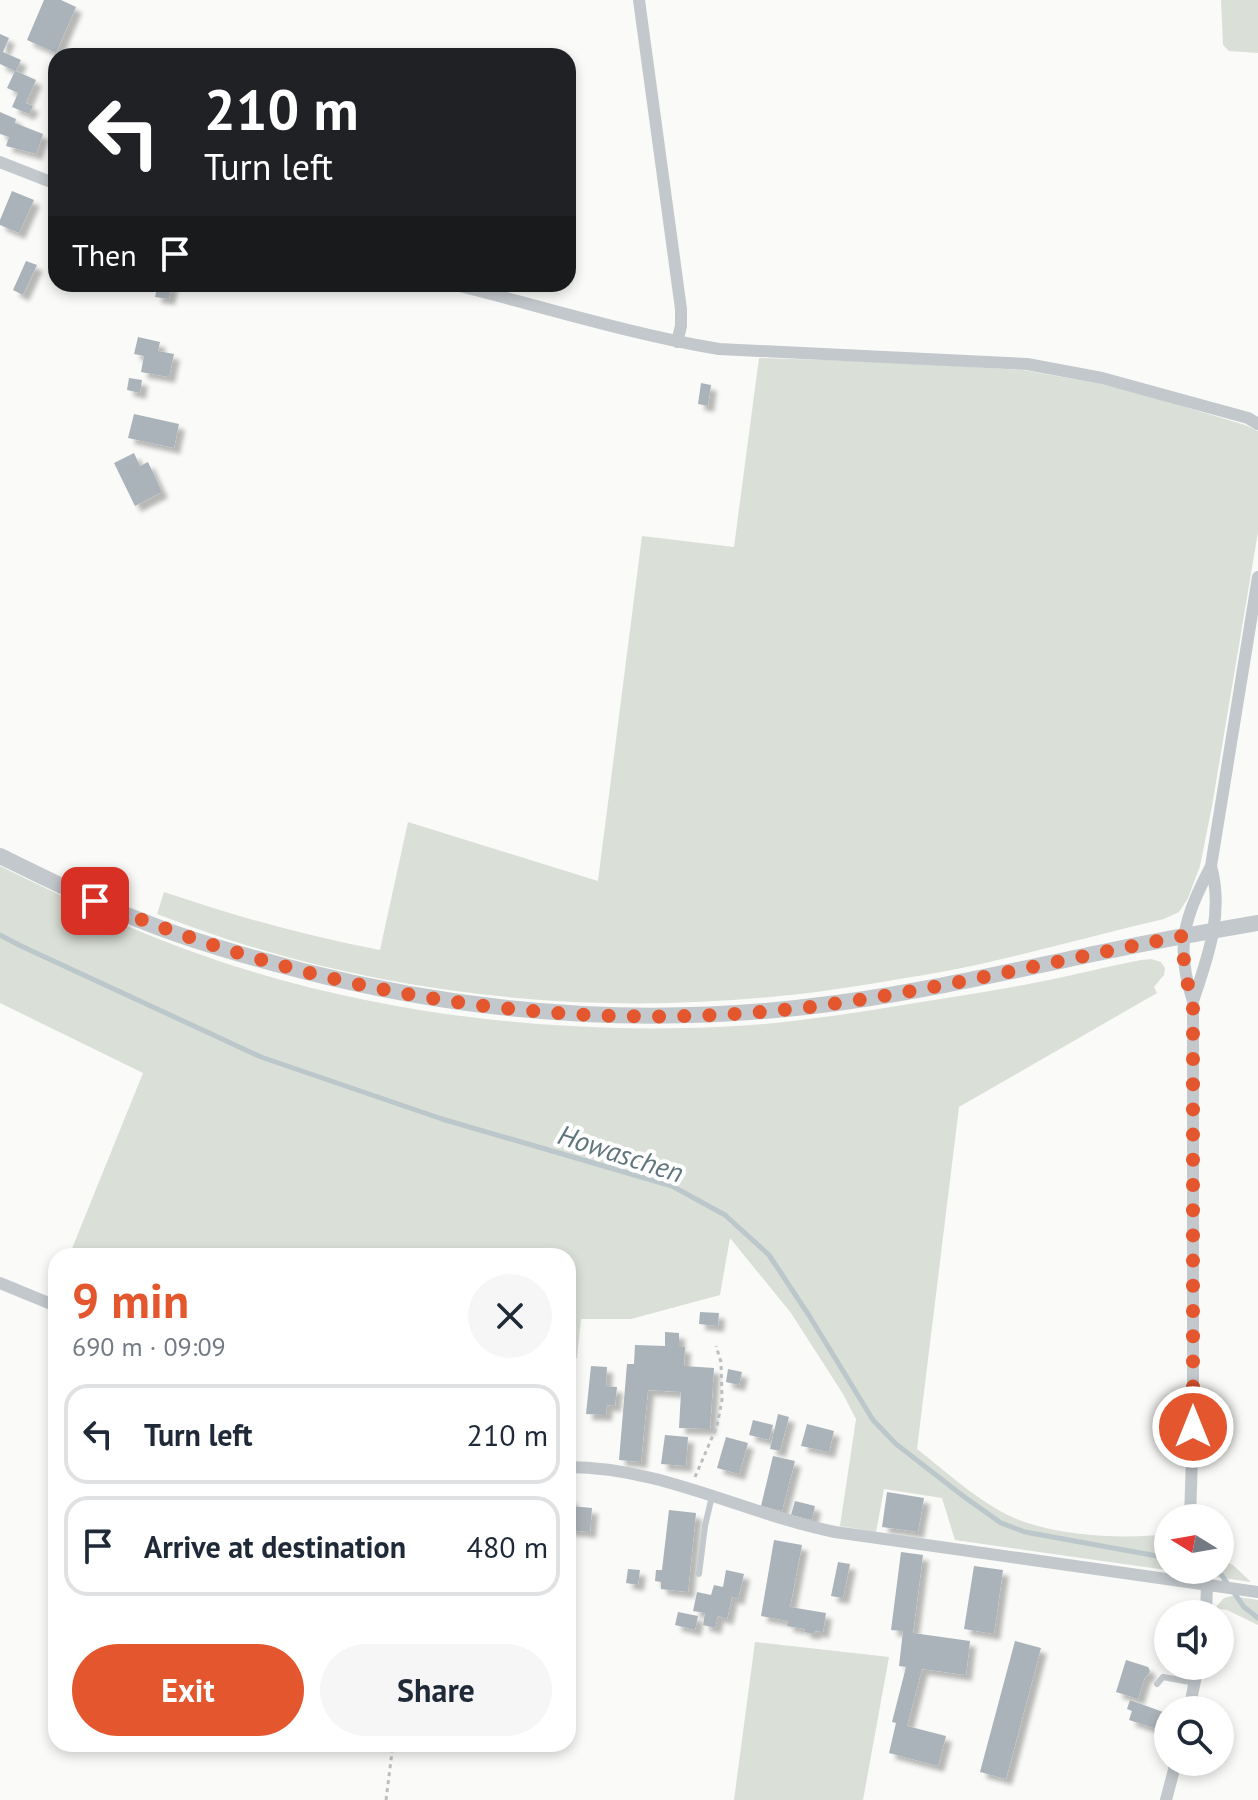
<!DOCTYPE html>
<html lang="en">
<head>
<meta charset="utf-8">
<style>
	:root { --surface:#fff; --page:#f6f6f7; --text:#1f2937; --muted:#747a83; --line:#e0e1e3; --accent:#e4572e }
	body { margin:0; font-family:"PT Sans",sans-serif; background:var(--page); color:var(--text); height:100vh; display:flex; flex-direction:column; font-size:30px; white-space:nowrap }
	* { box-sizing:border-box; margin:0 }
	p { font-size:26px; color:var(--muted) }
	.icon { flex:none; width:44px; height:44px; fill:none; stroke:currentColor; stroke-width:2; stroke-linecap:round; stroke-linejoin:round }
	.map { position:relative; flex:1; overflow:hidden }
	.drawer { position:absolute; left:48px; top:1248px; width:528px; height:504px; display:flex; flex-direction:column; background:var(--surface); border-radius:24px; box-shadow:0 4px 12px #0003 }
	.drawer>* { flex:none }
	.hud { position:absolute; left:48px; top:48px; width:528px; height:244px; border-radius:24px; box-shadow:0 4px 12px #0003; background:#202124; color:#fff; overflow:hidden }
	.needle { width:52px; rotate:281deg }
	.buttons { position:absolute; left:1154px; top:1504px; display:grid; gap:16px }
	.buttons a { display:grid; place-items:center; width:80px; height:80px; border-radius:50%; background:var(--surface); box-shadow:0 4px 12px #0003; font-size:40px }
	.pin { position:absolute; display:grid; place-items:center; width:68px; height:68px; color:#fff; margin:-34px; border-radius:16px; box-shadow:0 4px 12px #0006 }
	.me { position:absolute; width:88px; margin:-44px; rotate:0deg; stroke-linejoin:round; filter:drop-shadow(0 0 6px #0008) }
	.turn { display:flex; align-items:center; gap:28px; height:168px; padding:0 24px; font-size:36px }
	.turn .icon { width:104px; height:104px; stroke-width:2.5 }
	.turn b { display:block; font-size:56px; line-height:68px }
	.then { display:flex; align-items:center; height:76px; padding:0 24px; background:#0003; gap:16px; font-size:30px }
	.round { display:grid; place-items:center; flex:none; width:84px; height:84px; border-radius:42px; background:var(--page) }
	.summary { display:flex; align-items:center; justify-content:space-between; height:136px; padding:0 24px }
	h1 { font-size:48px; font-weight:800; line-height:60px; color:var(--accent) }
	.button { display:flex; gap:16px; margin-top:auto; padding:16px 24px }
	.button a { flex:1; height:92px; border-radius:48px; background:var(--accent); color:#fff; font-size:32px; font-weight:800; line-height:92px; text-align:center }
	.button a+a { background:var(--page); color:var(--text) }
	ul { padding:0; list-style:none }
	li { display:flex; align-items:center; gap:24px; height:100px; margin:0 16px 12px; padding:0 8px; border:4px solid var(--line); border-radius:24px }
	li div { flex:1 }
	li b { display:block; font-size:30px }
	li em { font-style:normal }
	.map>svg:first-child { display:block }
</style>
</head>
<body>
<div class="map">
<svg width="1258" height="1800" viewBox="0 0 1258 1800">
	<defs>
		<filter id="shadow"><feDropShadow dx="6" dy="6" stdDeviation="2" flood-color="#0004"/></filter>
	</defs>
	<rect width="100%" height="100%" fill="#fafaf8"/>
	<path fill="#dadfd7" d="M1221,0H1258V53L1229,51L1223,45Z
		M759,358L890,362L1023,370L1101,384L1149,396L1245,425L1258,431V532L1212,806L1200,866L1188,898L1179,912L1164,919C1090,936 1016,958 941,972C888,981 833,991 780,996C570,1018 353,991 157,914L164,892C235,916 306,936 380,950L408,822L598,881L642,536L734,547Z
		M0,866C60,895 119,925 182,948C348,1010 540,1035 717,1027C775,1025 834,1016 891,1007C939,999 987,992 1034,983C1070,976 1105,967 1141,960L1151,959L1161,962L1165,968L1164,975L1154,987L1157,993L959,1107L917,1449C944,1470 970,1494 1000,1511C1043,1536 1120,1540 1168,1534V1570H1220V1559L1233,1565L1251,1582L955,1540L942,1498L884,1489L876,1532L840,1526L856,1419L843,1394L791,1313L730,1238L720,1295L631,1319H581L577,1358H568V1256H69L143,1073L0,1003Z
		M1232,1596L1258,1600V1625L1227,1610L1215,1608L1224,1598Z
		M755,1642L889,1657L863,1800H734Z"/>
	<g fill="none" stroke-linecap="round" stroke-linejoin="round">
		<path stroke="#bbc7cb" stroke-width="5" d="M0,935L21,946L261,1057L442,1119L672,1186L725,1215L769,1255L810,1317L873,1420L896,1444L963,1496L1001,1523L1025,1532L1168,1558
			M1218,1570L1244,1607L1258,1618"/>
	</g>
	<path fill="#aab3b9" filter="url(#shadow)" d="M44,0H61L76,7L56,53L27,40Z
		M0,34L9,38L3,52L21,60L16,71L36,80L26,103L33,106L29,114L12,107L18,93L7,88L15,71L0,64Z
		M0,112L16,119L15,123L43,134L36,154L6,146L9,137L0,134Z
		M12,191L34,200L19,233L0,225V220Z
		M26,261L37,265L23,295L13,290Z
		M158,284H172L169,299L155,297Z
		M138,337L160,342L158,351L174,354L169,377L141,372L144,356L134,354Z
		M129,378L142,380L140,393L127,390Z
		M701,383L711,385L708,406L698,404Z
		M134,414L179,424L174,448L128,438Z
		M134,453L140,466L148,462L162,492L135,506L114,463Z
		M700,1312L719,1313L718,1326L699,1324Z
		M665,1332L679,1333V1347H685L684,1366L714,1368L710,1429L679,1428L681,1392L648,1390L641,1462L619,1460L627,1364H634L635,1345L665,1346Z
		M591,1366L607,1367L606,1386L617,1387L615,1406L607,1405L606,1415L586,1414Z
		M728,1369L742,1372L739,1385L726,1382Z
		M778,1414L789,1417L780,1451L770,1449Z
		M753,1420L773,1425L769,1440L749,1435Z
		M807,1424L834,1431L829,1452L801,1446Z
		M665,1435L688,1437L686,1466L661,1464Z
		M726,1437L748,1443L739,1474L717,1468Z
		M773,1456L795,1461L782,1511L761,1506Z
		M887,1492L924,1498L918,1532L882,1527Z
		M568,1498H572L571,1506L592,1508L590,1532L568,1530Z
		M795,1501L815,1506L812,1520L791,1515Z
		M669,1510L696,1513L688,1592L661,1589V1582L655,1581L656,1570H662Z
		M774,1540L802,1545L790,1607L826,1613L823,1632L815,1631L814,1634L804,1632L805,1629L787,1626L788,1621L761,1616Z
		M901,1552L923,1555L913,1633L970,1641L966,1675L922,1669L907,1726L946,1736L938,1766L889,1753L896,1723L892,1722L906,1667L899,1666L903,1631L891,1630Z
		M838,1562L850,1564L843,1598L831,1596Z
		M974,1566L1003,1570L994,1634L964,1629Z
		M628,1569L640,1570L638,1585L626,1583Z
		M726,1570L744,1574L738,1599L732,1597L727,1619L718,1616L715,1628L703,1625L705,1613L693,1611L697,1592L711,1595L714,1585L723,1587Z
		M678,1612L698,1616L695,1630L675,1625Z
		M1015,1641L1041,1648L1006,1779L980,1772Z
		M1126,1660L1148,1667L1150,1671L1148,1675L1145,1677L1138,1699L1116,1692Z
		M1130,1700L1163,1712L1157,1729L1129,1720L1132,1711L1127,1709Z"/>
	<g fill="none" stroke-linecap="round" stroke-linejoin="round">
		<path stroke="#bbbfc2" stroke-width="3" stroke-dasharray="4 4" stroke-linecap="butt" d="M695,1477L717,1426L722,1400L721,1362L716,1346
			M386,1800L393,1744"/>
		<path stroke="#c3c8cc" stroke-width="6" d="M699,1574L705,1526L712,1496
			M1157,1684L1163,1677L1195,1683"/>
		<path stroke="#c3c8cc" stroke-width="12" d="M639,0L681,309V326L677,342
			M0,162L56,184
			M452,284C541,306 629,334 719,349L1027,364L1102,378L1248,418L1258,424
			M1193,1001C1174,945 1185,917 1211,866L1258,577
			M0,1283L56,1306
			M568,1467C662,1467 745,1514 835,1532L1258,1592
			M1190,1518L1193,1427V1001C1208,957 1224,913 1211,866
			M1206,1614L1207,1585
			M1189,1710L1198,1666
			M1166,1800L1176,1762"/>
		<path stroke="#c3c8cc" stroke-width="16" d="M0,856C47,879 93,902 142,921C194,942 248,957 303,971C480,1016 655,1028 837,1003C925,991 1012,971 1098,953C1151,942 1205,932 1258,923"/>
	</g>
	<g fill="none" stroke-linecap="round" stroke-linejoin="round">
		<path stroke="#e4572e" stroke-width="14" stroke-dasharray="0 25.2" d="M95,901C328,999 588,1040 839,1003C955,986 1068,958 1183,936C1183,960 1185,979 1193,1001V1427"/>
	</g>
	<g text-anchor="middle" dominant-baseline="central" stroke-width="8" stroke-linejoin="round" paint-order="stroke">
		<g font-size="28" font-style="italic" fill="#60757c" stroke="#fff">
			<text transform="translate(621 1153) rotate(18)">Howaschen</text>
		</g>
	</g>
</svg>
<div class="buttons">
<a><svg class="needle" viewBox="-14 -14 28 28"><path d="M0-13l5 13h-10z" fill="#e53935"/><path d="M0 13l5-13h-10z" fill="#747a83"/></svg></a>
<a><svg class="icon" aria-label="sound" viewBox="0 0 24 24"><path d="M4 9h4l5-4v14l-5-4H4zM17 9q2 3 0 6"/></svg></a>
<a><svg class="icon" aria-label="search" viewBox="0 0 24 24"><circle cx="10" cy="10" r="6"/><path d="M15 15l6 6"/></svg></a>
</div>
<div class="pin" style="left:95px;top:901px;background:#d93025"><svg class="icon" aria-label="arrive" viewBox="0 0 24 24"><path d="M6 21V4h12l-3 4 3 4H6"/></svg></div>
<svg class="me" style="left:1193px;top:1427px" viewBox="-20 -20 40 40"><circle r="17" fill="#e4572e" stroke="#fff" stroke-width="3"/><path d="M0-11L8 9 0 5-8 9z" fill="#fff"/></svg>
<div class="hud">
<div class="turn"><svg class="icon" aria-label="left" viewBox="0 0 24 24"><path d="M17 20v-9H6M10 6l-5 5 5 5"/></svg><div><b>210 m</b>Turn left</div></div>
<div class="then">Then<svg class="icon" aria-label="arrive" viewBox="0 0 24 24"><path d="M6 21V4h12l-3 4 3 4H6"/></svg></div>
</div>
<section class="drawer">
<div class="summary"><div><h1>9 min</h1><p>690 m · 09:09</p></div><a class="round"><svg class="icon" aria-label="close" viewBox="0 0 24 24"><path d="M6 6l12 12M18 6L6 18"/></svg></a></div>
<ul>
<li><svg class="icon" aria-label="left" viewBox="0 0 24 24"><path d="M17 20v-9H6M10 6l-5 5 5 5"/></svg><div><b>Turn left</b></div><em>210 m</em></li>
<li><svg class="icon" aria-label="arrive" viewBox="0 0 24 24"><path d="M6 21V4h12l-3 4 3 4H6"/></svg><div><b>Arrive at destination</b></div><em>480 m</em></li>
</ul>
<div class="button"><a>Exit</a><a>Share</a></div>
</section>
</div>
</body>
</html>
